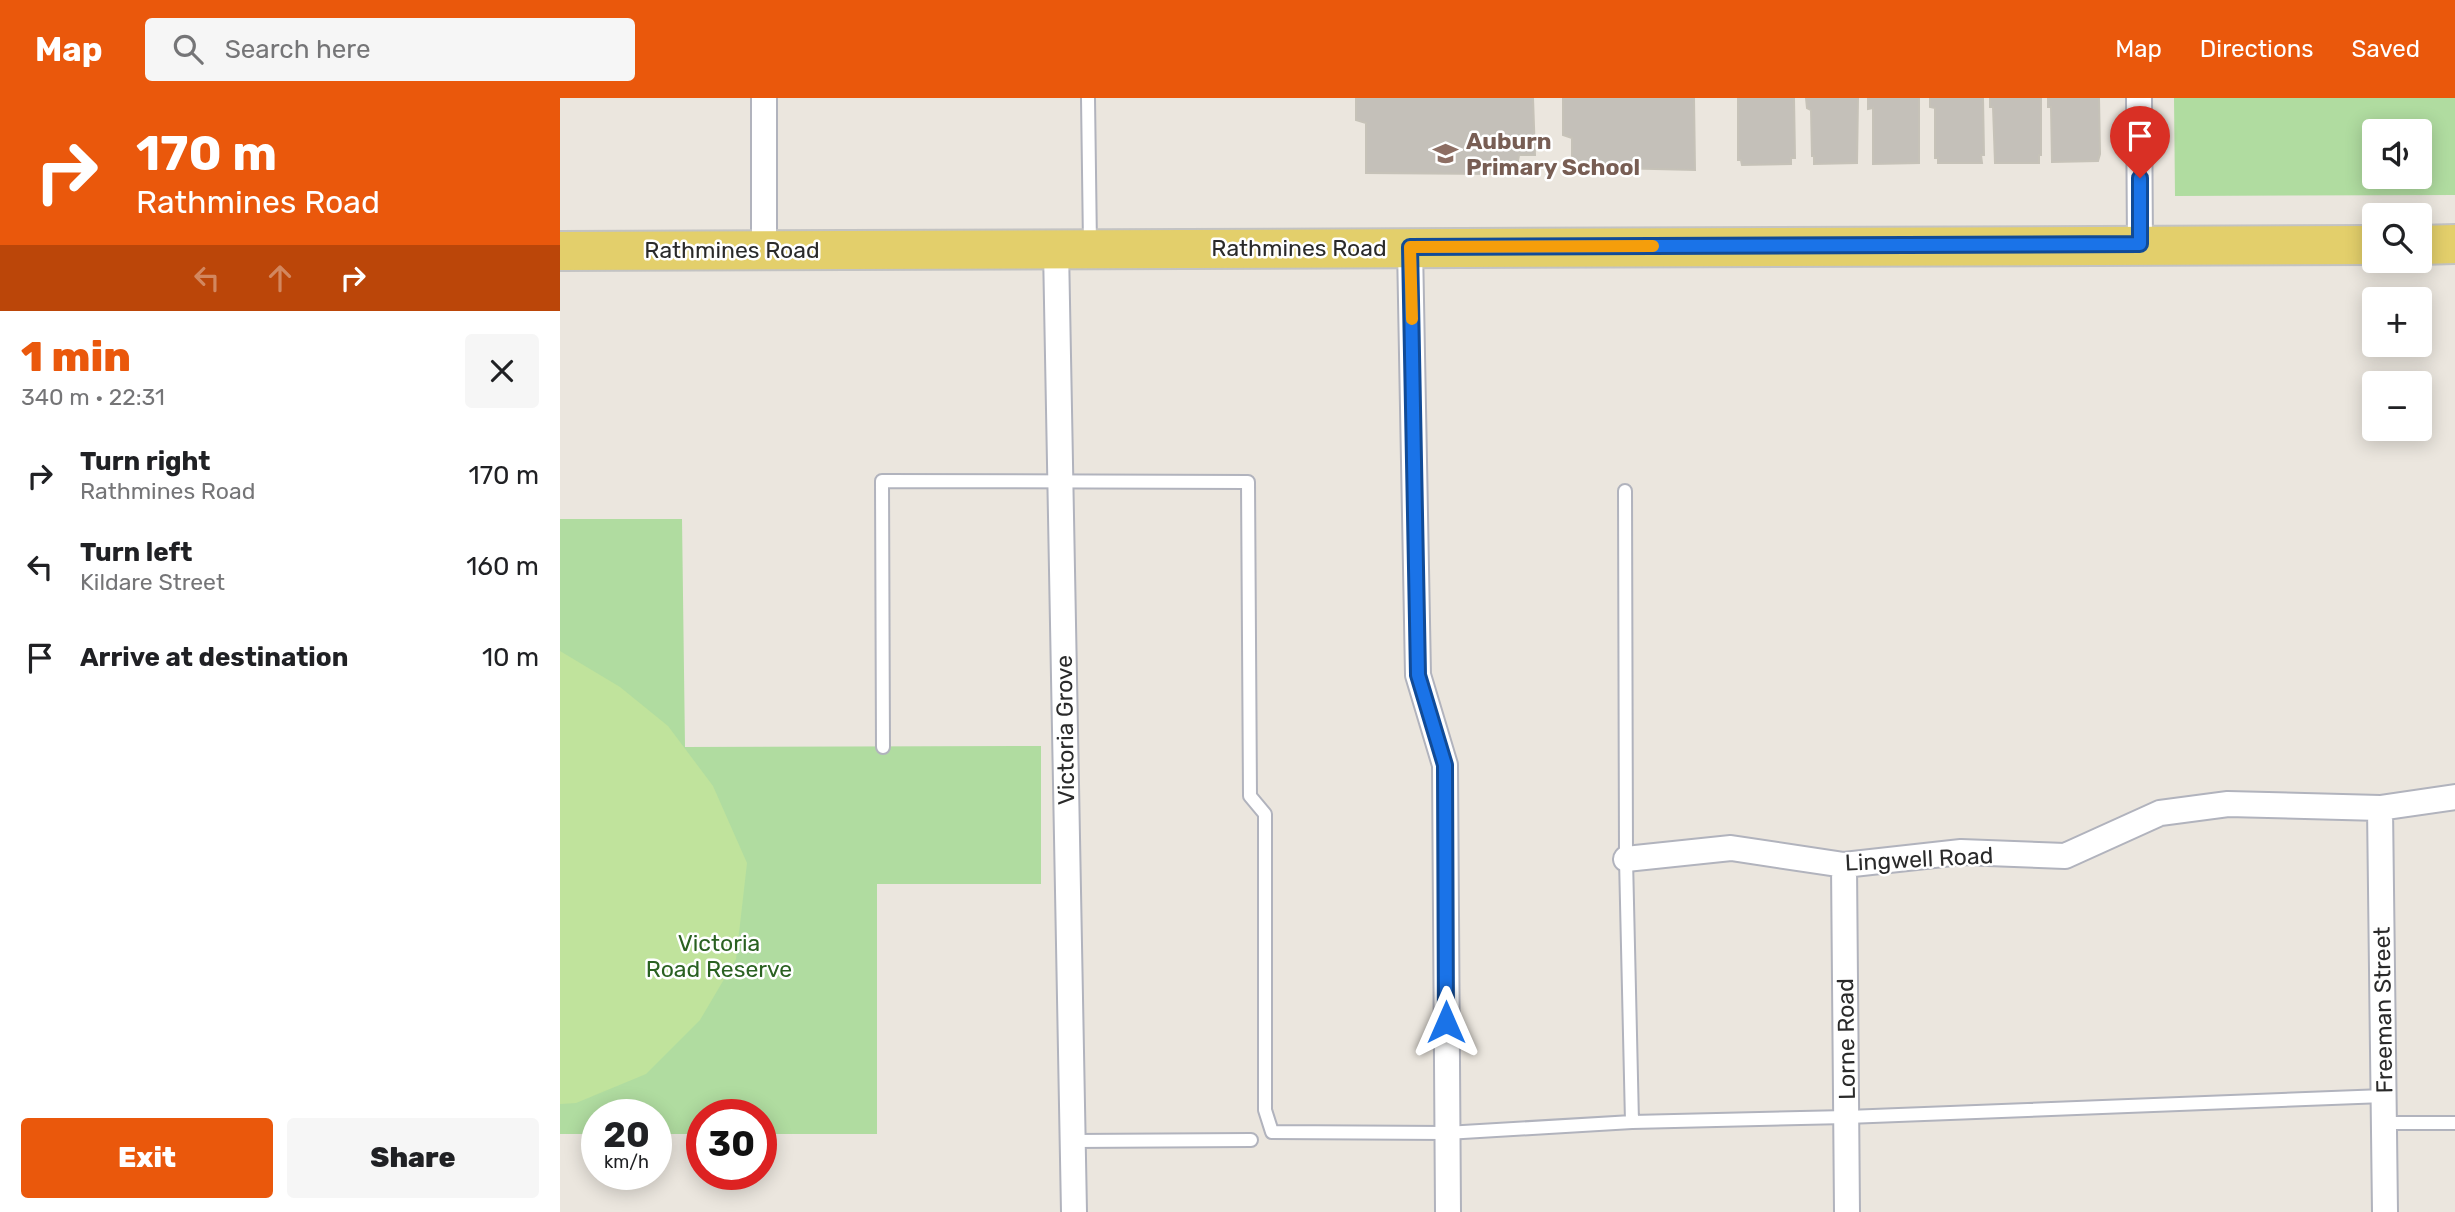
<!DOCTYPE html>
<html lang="en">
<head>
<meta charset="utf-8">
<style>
	:root { --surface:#fff; --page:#f6f6f6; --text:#202124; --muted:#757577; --accent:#ea580c }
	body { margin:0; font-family:Rubik,sans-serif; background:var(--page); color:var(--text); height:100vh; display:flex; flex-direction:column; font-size:26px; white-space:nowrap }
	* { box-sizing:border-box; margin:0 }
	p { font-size:23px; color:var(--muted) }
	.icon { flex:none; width:38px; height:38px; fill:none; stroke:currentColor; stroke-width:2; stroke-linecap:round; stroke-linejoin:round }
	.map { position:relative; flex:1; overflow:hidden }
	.sheet { display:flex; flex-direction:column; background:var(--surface); width:560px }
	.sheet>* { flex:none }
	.guide { background:#ea580c; color:#fff; overflow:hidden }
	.buttons { position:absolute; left:1802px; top:21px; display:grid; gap:14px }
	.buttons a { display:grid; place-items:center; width:70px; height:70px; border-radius:7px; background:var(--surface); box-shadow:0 4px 18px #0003; font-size:35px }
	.speed { position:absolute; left:21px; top:1001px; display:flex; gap:14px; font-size:35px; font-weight:700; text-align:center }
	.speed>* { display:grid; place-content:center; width:91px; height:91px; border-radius:50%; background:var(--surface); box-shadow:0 4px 18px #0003; line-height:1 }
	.speed small { font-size:18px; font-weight:400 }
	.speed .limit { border:10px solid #d22; background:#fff; color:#111 }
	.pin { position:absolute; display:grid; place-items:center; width:60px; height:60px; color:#fff; margin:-72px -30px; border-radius:50% 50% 50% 0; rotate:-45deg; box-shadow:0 0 7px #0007 }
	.pin .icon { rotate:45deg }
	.me { position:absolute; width:77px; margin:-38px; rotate:0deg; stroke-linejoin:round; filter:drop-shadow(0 0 5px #0008) }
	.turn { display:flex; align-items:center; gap:24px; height:147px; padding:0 21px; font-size:32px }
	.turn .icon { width:91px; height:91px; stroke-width:2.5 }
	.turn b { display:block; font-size:49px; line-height:60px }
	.lanes { display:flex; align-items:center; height:66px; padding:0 21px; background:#0003; justify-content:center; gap:35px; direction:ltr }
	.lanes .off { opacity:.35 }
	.round { display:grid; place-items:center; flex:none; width:74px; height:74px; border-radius:7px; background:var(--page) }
	.summary { display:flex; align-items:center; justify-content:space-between; height:119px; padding:0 21px }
	h1 { font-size:42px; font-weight:800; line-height:52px; color:var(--accent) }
	.cta { display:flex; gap:14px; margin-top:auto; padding:14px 21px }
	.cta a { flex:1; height:80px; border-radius:7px; background:var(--accent); color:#fff; font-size:28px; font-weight:800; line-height:80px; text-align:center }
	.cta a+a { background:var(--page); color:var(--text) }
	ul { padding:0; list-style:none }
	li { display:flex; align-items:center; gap:21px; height:91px; padding:0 21px }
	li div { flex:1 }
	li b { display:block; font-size:26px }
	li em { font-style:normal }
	header { display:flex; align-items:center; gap:42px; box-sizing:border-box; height:98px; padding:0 35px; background:var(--accent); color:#fff }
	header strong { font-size:33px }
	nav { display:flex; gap:38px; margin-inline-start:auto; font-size:24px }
	.search { width:490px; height:63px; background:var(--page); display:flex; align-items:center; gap:18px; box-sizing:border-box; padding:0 24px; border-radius:7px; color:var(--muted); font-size:26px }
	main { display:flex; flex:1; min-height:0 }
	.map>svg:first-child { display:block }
</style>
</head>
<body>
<header>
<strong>Map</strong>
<div class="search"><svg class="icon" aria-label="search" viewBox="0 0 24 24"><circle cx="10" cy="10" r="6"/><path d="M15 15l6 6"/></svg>Search here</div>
<nav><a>Map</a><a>Directions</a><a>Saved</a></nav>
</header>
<main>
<section class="sheet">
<div class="guide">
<div class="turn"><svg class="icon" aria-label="right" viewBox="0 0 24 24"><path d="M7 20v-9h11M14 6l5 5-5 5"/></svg><div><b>170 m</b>Rathmines Road</div></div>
<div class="lanes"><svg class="icon off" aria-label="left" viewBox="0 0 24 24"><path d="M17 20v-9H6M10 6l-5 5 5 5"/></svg><svg class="icon off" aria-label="ahead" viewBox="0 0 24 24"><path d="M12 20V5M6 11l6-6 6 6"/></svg><svg class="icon" aria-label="right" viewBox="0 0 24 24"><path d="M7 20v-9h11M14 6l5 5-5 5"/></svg></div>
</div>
<div class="summary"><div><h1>1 min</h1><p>340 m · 22:31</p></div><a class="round"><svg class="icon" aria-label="close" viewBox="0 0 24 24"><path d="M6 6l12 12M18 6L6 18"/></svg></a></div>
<ul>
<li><svg class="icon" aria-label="right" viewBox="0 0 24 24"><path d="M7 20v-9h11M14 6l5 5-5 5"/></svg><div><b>Turn right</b><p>Rathmines Road</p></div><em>170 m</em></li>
<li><svg class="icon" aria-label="left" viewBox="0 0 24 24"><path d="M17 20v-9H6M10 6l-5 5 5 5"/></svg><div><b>Turn left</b><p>Kildare Street</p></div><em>160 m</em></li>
<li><svg class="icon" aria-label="arrive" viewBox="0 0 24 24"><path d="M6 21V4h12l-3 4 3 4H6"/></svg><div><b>Arrive at destination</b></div><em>10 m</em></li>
</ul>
<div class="cta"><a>Exit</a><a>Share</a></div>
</section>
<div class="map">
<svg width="1895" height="1114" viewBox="0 0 1895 1114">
	<rect width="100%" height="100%" fill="#ebe6de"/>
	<path fill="#b0dca0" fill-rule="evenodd" d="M1614,0H1895V97L1615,98ZM1815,33H1860V79H1815Z
		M0,421H122L125,649L481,648V786H317V1036H201V1017H142V1036H96V1017H37V1036H0Z"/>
	<path fill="#c0e39c" d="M0,553L60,589L108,628L153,688L187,765L176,861L140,922L86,976L16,1005L0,1006Z"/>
	<path fill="#c4c0b9" stroke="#c6c2b8" stroke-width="2" d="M796,0H973L975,57H959L957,69L937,66L934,76L806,75V25L796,22Z
		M1003,0H1134L1135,72L1012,69V40L1003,37Z
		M1178,0H1234L1235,60H1231V66L1182,67L1181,62H1178Z
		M1246,0H1298L1297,65L1254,66V58H1252L1251,12L1247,10Z
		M1308,0H1359V65L1313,66V10L1308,11Z
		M1370,0H1423L1424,57H1421L1422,65H1378V60H1375V10L1370,9Z
		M1430,0L1481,1V57H1479V65H1435L1433,9H1430Z
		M1488,0H1539L1540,56L1538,63L1492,64L1491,9H1488Z"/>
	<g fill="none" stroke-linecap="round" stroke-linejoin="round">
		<defs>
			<path id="service" d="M528,0L530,147
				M1065,393L1066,761L1072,1024
				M323,649L322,383L688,384L690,698L705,716V1012L712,1034L886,1035L1072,1024L1287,1019L1824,998
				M1824,1025H1895
				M512,1043L691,1042"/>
			<path id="minor" d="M204,0V152
				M1579,0L1580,146
				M850,149L858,577L885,667L888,1114
				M496,151L514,1114
				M1820,710L1825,1114
				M1066,761L1171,750L1284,767L1401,754L1505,758L1600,715L1668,706L1820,710L1895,699
				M1284,767L1287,1114"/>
			<path id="primary" d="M1860,147L1895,146
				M0,153L1815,147"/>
		</defs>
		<use href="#service" stroke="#b1b3bd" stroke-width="16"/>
		<use href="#minor" stroke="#b1b3bd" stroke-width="28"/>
		<use href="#primary" stroke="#c3c3c3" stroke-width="42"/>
		<use href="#service" stroke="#fff" stroke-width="12"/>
		<use href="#minor" stroke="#fff" stroke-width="24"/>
		<use href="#primary" stroke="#e3cf6b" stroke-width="38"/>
	</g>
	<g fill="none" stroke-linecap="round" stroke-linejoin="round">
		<defs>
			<path id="route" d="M886,924L885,667L858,577L850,149L1580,146V80"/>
		</defs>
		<use href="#route" stroke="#114b97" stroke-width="18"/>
		<use href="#route" stroke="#1a73e8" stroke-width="12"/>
		<path stroke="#f59e0b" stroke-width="12" d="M852,221L850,149L1093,148"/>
	</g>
	<defs>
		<symbol id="school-bare" viewBox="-9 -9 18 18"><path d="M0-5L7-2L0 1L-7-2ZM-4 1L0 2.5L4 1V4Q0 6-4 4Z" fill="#8d6e63" stroke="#fff" stroke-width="2.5" paint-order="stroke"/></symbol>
	</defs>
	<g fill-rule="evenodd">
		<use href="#school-bare" x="868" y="38" width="35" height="35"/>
	</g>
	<g text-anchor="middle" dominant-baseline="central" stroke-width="5" stroke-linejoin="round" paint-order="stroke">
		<g font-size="23" font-weight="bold" fill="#785e54" stroke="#fff" text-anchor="start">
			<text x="906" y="43">Auburn<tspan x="906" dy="26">Primary School</tspan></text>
		</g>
		<g font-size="23" fill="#2a2a2a" stroke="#fff">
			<text x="739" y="150">Rathmines Road</text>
			<text x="172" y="152">Rathmines Road</text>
			<text transform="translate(505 632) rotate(-91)">Victoria Grove</text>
			<text transform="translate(1359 761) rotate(-3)">Lingwell Road</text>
			<text transform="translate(1823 912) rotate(-91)">Freeman Street</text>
			<text transform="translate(1286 941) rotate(-91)">Lorne Road</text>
		</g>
		<g font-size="23" fill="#2a6121" stroke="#fff">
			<text x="159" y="845">Victoria<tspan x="159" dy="26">Road Reserve</tspan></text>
		</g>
	</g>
</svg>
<div class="buttons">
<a><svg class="icon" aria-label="sound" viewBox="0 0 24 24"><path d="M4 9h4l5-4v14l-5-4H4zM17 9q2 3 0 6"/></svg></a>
<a><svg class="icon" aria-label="search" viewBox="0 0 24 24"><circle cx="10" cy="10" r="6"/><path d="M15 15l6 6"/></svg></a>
<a>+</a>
<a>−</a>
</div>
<div class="speed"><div>20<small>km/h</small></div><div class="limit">30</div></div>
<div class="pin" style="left:1580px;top:80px;background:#d93025"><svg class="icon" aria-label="arrive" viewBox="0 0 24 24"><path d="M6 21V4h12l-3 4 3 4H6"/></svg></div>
<svg class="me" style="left:886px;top:924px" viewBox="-20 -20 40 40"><path d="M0-17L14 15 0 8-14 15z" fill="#1a73e8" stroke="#fff" stroke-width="4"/></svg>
</div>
</main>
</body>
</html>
